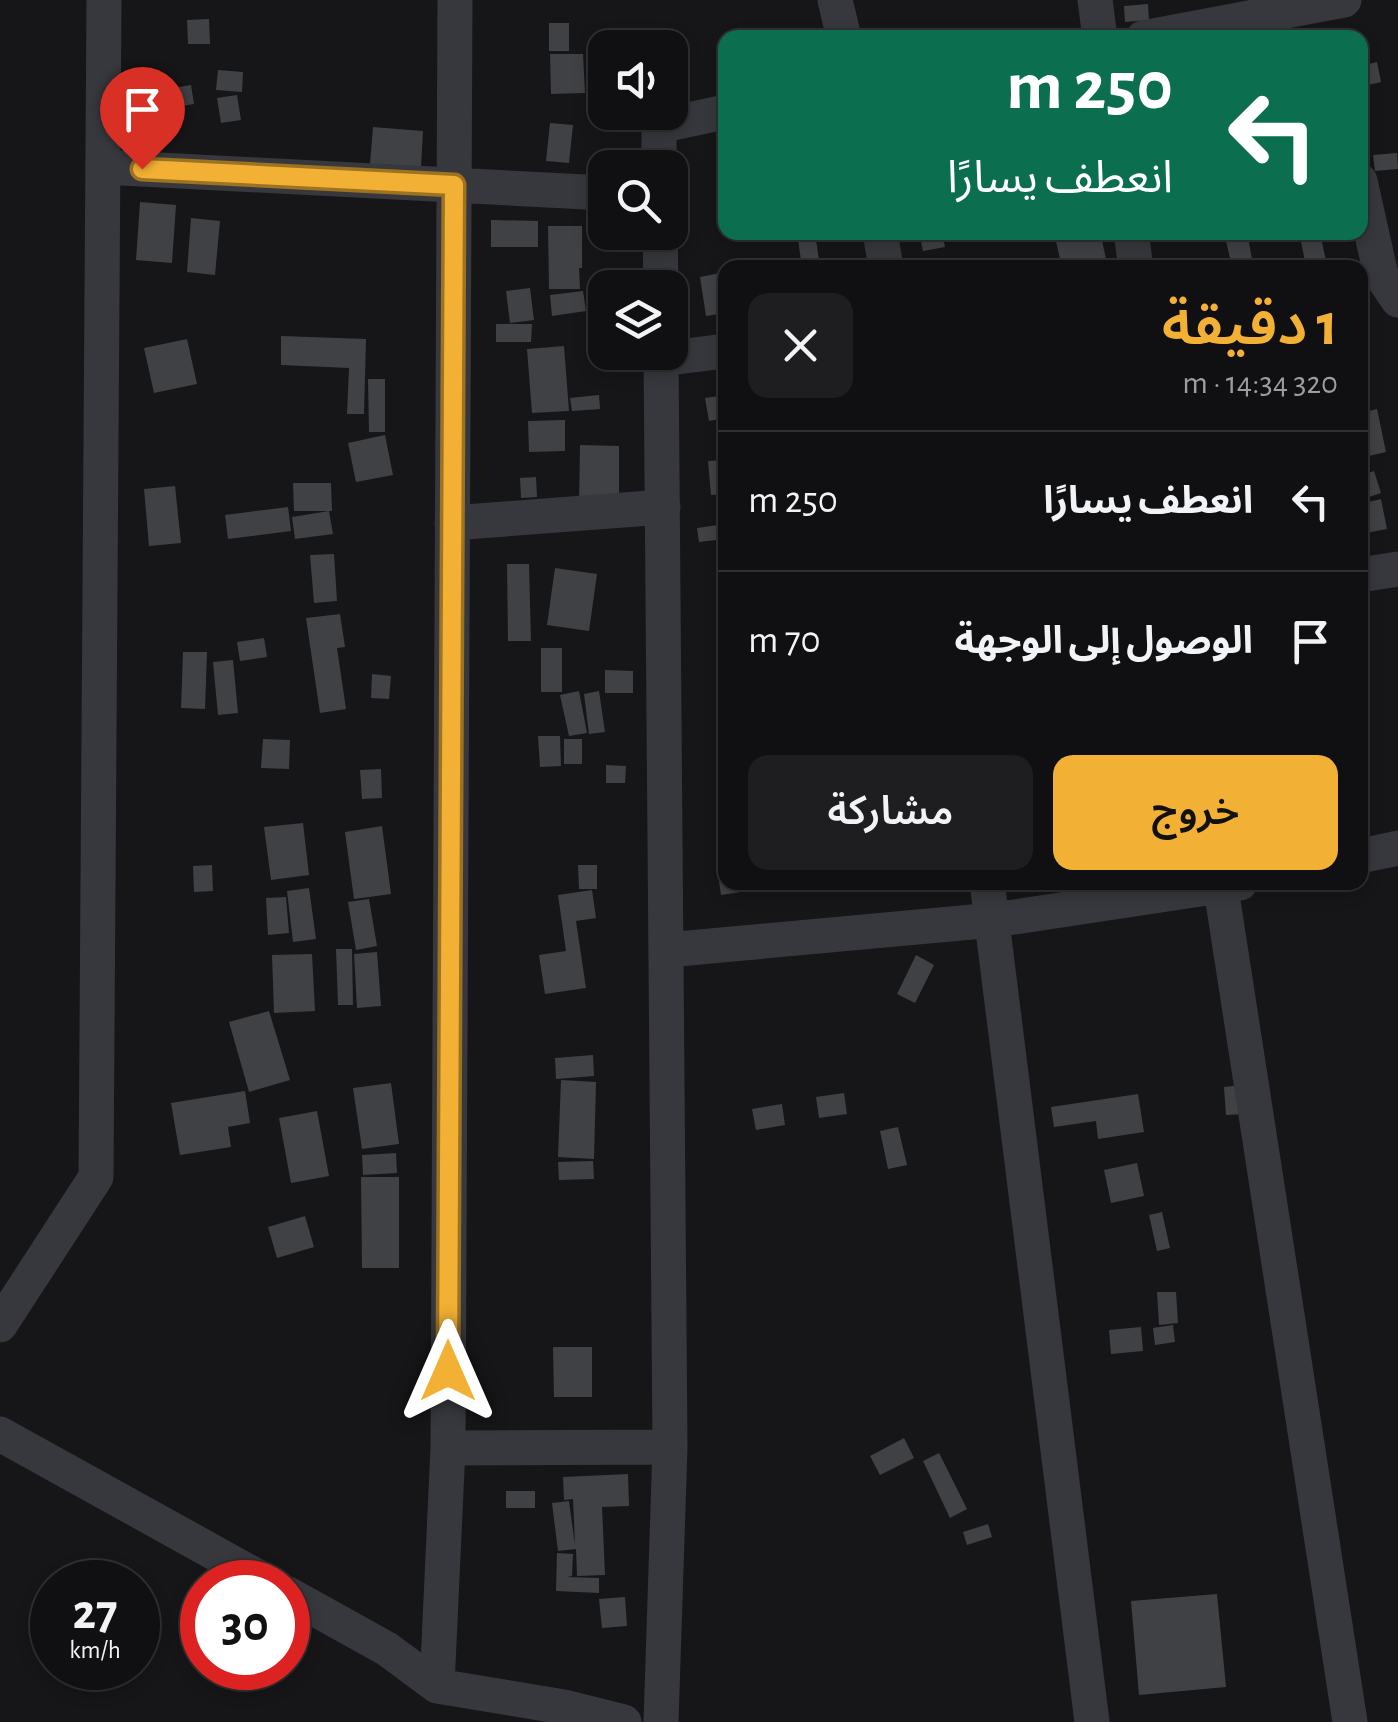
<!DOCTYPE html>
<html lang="ar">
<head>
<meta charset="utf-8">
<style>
	:root { --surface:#101012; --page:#1e1e20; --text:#f1f3f6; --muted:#9c9d9f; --line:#303032; --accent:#f2b134 }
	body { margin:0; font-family:"Alegreya Sans","Noto Sans Arabic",sans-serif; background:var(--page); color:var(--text); direction:rtl; height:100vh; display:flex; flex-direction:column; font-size:38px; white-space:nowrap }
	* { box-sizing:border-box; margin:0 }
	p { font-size:32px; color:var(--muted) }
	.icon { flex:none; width:55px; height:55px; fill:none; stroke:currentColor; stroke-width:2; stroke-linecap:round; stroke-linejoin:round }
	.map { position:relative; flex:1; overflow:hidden; direction:ltr }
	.details { position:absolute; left:718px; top:260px; width:650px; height:630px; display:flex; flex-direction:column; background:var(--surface); border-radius:20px; box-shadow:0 5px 15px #0003,0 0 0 2px var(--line); direction:rtl }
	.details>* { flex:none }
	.banner { position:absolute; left:718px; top:30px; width:650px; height:210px; border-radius:20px; box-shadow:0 5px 15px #0003,0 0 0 2px var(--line); direction:rtl; background:#0b6e4f; color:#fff; overflow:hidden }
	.tools { position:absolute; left:588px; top:30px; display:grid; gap:20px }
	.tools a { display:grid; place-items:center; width:100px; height:100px; border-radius:20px; background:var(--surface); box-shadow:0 5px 15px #0003,0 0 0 2px var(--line); font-size:50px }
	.speed { position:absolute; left:30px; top:1560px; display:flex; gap:20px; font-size:50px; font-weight:700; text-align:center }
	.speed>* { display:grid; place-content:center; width:130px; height:130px; border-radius:50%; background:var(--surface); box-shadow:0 5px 15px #0003,0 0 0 2px var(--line); line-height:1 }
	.speed small { font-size:25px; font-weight:400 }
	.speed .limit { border:15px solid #d22; background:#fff; color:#111 }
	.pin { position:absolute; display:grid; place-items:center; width:85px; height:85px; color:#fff; margin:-102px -42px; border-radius:50% 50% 50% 0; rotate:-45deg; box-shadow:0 0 10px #0007 }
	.pin .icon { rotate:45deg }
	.me { position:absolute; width:110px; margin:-55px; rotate:0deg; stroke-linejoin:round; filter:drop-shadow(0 0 8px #0008) }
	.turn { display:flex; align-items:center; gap:35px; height:210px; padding:0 30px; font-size:45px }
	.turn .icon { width:130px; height:130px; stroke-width:2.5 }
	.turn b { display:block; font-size:70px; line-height:85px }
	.round { display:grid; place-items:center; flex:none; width:105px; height:105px; border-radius:20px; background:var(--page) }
	.overview { display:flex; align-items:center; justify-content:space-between; height:170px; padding:0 30px }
	h1 { font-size:60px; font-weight:600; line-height:75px; color:var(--accent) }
	.button { display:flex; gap:20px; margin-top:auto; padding:20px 30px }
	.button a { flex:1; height:115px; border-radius:20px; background:var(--accent); color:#111; font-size:40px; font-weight:600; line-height:115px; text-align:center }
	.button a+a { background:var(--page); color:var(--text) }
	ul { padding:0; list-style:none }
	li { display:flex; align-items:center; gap:30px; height:140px; padding:0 30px; border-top:2px solid var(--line) }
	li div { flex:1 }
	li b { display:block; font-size:38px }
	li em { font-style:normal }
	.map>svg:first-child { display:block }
</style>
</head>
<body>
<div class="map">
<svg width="1398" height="1722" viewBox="0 0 1398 1722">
	<rect width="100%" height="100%" fill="#161618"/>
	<path fill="#404145" d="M1148,4L1149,20L1125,22L1124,6Z
		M209,19L210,44H188L187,20Z
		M549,23H569V51H549Z
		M912,31V38H888V32Z
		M550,54H583L585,93L551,94Z
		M1377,62L1381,82L1364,86L1360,66Z
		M218,70L243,72L242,92L216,90Z
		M191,85L194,104L164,109L161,90Z
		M237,95L241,120L221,123L217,98Z
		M550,123L573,125L569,163L546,161Z
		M373,127L423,131L421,167L370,164Z
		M1397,153L1398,169L1375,171L1373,155Z
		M140,202L176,205L172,263L136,260Z
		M191,218L220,221L215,275L187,272Z
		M491,220L538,221V247H491Z
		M548,226H582V268H579L580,289H549Z
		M797,232H815L820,268H802Z
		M919,232H942L945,247L923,251Z
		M963,232H984L985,239L965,241Z
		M1054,232H1100L1107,263L1089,268H1062Z
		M1224,232H1247L1252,259L1231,263Z
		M1299,232H1320L1326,261L1306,266Z
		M792,258L795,268H761V266Z
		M1018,260L1019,268H977V264Z
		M720,273L725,313L706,316L700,277Z
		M530,288L534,320L510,323L506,291Z
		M605,288V316H603L598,290Z
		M583,291L586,311L552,316L550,295Z
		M605,318V352H615L617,363L596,367L586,322Z
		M496,324H532L531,342H496Z
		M281,336L366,339L364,414H347L349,368L281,365Z
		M187,339L197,384L154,393L144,348Z
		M564,346L569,411L532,413L527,349Z
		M368,379H385V432H369Z
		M599,395L600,409L572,411L570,398Z
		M725,395V418L709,421L705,398Z
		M1377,409L1386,452L1360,458V413Z
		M565,420V451L529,452L528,421Z
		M385,435L393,475L356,482L348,443Z
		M580,445L619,446V505H579Z
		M725,460V494L711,495L708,461Z
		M1374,471L1381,493L1360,500V476Z
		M536,477L537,497L521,498L520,478Z
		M293,483H331L332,511H294Z
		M175,486L181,543L149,546L144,489Z
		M1381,499L1387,529L1360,534V504Z
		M288,507L291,531L228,539L225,515Z
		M329,511L333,534L295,539L292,517Z
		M725,524V539L699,542L697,528Z
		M334,554L337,601L314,603L310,555Z
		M507,564H529L531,641H508Z
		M555,568L597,574L589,631L547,625Z
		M340,614L345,647L337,648L346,709L320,713L306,618Z
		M264,638L267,657L240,661L237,642Z
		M541,648H562V692H541Z
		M183,652H207L205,709L181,708Z
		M233,660L238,713L218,715L213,662Z
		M605,670L633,671V693H605Z
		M372,674L391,676L389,699L371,698Z
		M579,691L587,733L569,736L560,695Z
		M599,691L605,732L589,734L584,694Z
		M538,736H560L561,766L540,767Z
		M263,739L290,740L289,769L261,768Z
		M564,739H582V764H564Z
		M606,765L626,766L625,783H606Z
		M381,769L382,798L362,799L360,770Z
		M303,823L309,875L271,880L264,827Z
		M382,826L391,894L354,899L345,832Z
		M212,865L213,891L194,892L193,866Z
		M578,865H597V889H579Z
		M725,873V882H753L754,890L721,895L718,874Z
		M309,888L316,939L293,942L287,891Z
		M592,890L596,918L576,921L586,988L545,994L539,955L566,951L558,895Z
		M286,897L289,933L268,935L266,898Z
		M369,899L377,946L356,950L348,902Z
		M336,949H352L353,1005H338Z
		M377,952L381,1006L357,1008L354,954Z
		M312,954L315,1011L274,1013L272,955Z
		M916,955L934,965L915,1003L897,994Z
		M269,1011L290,1080L249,1092L229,1022Z
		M593,1055L594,1076L556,1079L555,1058Z
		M561,1080L596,1082L594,1159L558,1157Z
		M391,1083L399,1144L362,1149L353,1088Z
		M1242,1085L1244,1114L1226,1115L1224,1087Z
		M245,1091L250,1123L228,1127L231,1147L180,1155L171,1103Z
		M844,1093L847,1114L819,1118L816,1097Z
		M1138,1094L1144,1132L1098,1139L1096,1121L1054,1127L1051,1107Z
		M782,1104L785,1125L756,1130L752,1109Z
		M317,1111L329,1176L291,1183L279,1118Z
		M898,1127L907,1165L888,1169L880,1131Z
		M396,1153L397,1173L363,1175L362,1155Z
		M593,1161L594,1179L559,1180L558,1162Z
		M1137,1163L1144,1196L1111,1203L1104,1170Z
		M361,1177H399V1268H362Z
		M1162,1212L1170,1248L1157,1251L1149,1215Z
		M305,1216L314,1247L277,1258L268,1227Z
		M1157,1292H1176L1178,1323L1159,1325Z
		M1173,1325L1175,1342L1155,1345L1153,1328Z
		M1141,1327L1143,1351L1111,1354L1109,1330Z
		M553,1347H592V1397H554Z
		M904,1438L914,1458L880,1475L870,1456Z
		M939,1453L967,1509L950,1518L923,1461Z
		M628,1474L629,1506L602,1507L605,1575L577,1576L576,1549L558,1551L552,1503L569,1501L575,1545L573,1499L564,1500L563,1477Z
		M506,1491H535V1508H506Z
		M988,1524L992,1537L967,1545L963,1532Z
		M557,1553L573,1554L572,1576L567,1577L599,1578V1593L556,1591Z
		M1217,1594L1226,1687L1139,1695L1131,1601Z
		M625,1597L627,1626L602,1628L599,1599Z"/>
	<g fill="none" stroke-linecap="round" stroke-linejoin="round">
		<path stroke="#37383d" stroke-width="35" d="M835,0L844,38
			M1095,0L1100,38
			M1143,38L1344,0
			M103,167L605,193
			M659,168V126L725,112
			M1360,181L1381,275L1398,300
			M660,232L661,288
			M880,232L886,268
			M1131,232L1136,268
			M661,359L725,351
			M452,523L663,507
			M1360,575L1398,569
			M1360,856L1398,848
			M987,882L1092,1722
			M1220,882L1350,1722
			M667,950L994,920L1240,883
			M0,1325L96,1177L104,0
			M0,1434L267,1582
			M448,1448L670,1447
			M288,1594L387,1649L437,1686L564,1707L624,1722
			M437,1686L448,1448L455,0
			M661,1722L670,1447L661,352"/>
	</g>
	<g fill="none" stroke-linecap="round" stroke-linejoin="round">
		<defs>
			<path id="route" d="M142,169L454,185L448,1371"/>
		</defs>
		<use href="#route" stroke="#9d7322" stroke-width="25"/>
		<use href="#route" stroke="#f2b134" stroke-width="18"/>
	</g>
</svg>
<div class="tools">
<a><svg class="icon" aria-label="sound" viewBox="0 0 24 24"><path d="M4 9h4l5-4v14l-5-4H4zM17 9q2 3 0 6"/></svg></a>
<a><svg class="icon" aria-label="search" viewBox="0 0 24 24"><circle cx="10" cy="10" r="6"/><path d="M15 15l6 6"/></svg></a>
<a><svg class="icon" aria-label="layers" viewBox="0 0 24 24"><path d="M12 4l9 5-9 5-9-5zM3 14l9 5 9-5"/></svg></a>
</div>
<div class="speed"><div>27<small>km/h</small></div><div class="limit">30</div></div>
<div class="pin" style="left:142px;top:169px;background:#d93025"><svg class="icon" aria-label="arrive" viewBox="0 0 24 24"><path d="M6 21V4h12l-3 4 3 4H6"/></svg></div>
<svg class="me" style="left:448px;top:1371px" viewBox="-20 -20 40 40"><path d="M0-17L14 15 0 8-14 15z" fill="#f2b134" stroke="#fff" stroke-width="4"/></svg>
<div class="banner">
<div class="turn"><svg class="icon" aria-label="left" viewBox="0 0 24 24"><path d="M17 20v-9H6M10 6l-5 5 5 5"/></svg><div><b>250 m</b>انعطف يسارًا</div></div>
</div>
<section class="details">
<div class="overview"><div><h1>1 دقيقة</h1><p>320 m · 14:34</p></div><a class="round"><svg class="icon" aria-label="close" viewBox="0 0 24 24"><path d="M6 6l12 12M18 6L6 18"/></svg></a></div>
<ul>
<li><svg class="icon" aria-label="left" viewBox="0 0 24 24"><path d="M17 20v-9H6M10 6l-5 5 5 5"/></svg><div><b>انعطف يسارًا</b></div><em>250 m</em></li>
<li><svg class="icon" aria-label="arrive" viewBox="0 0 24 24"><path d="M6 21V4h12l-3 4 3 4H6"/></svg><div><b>الوصول إلى الوجهة</b></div><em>70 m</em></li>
</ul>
<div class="button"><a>خروج</a><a>مشاركة</a></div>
</section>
</div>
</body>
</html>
